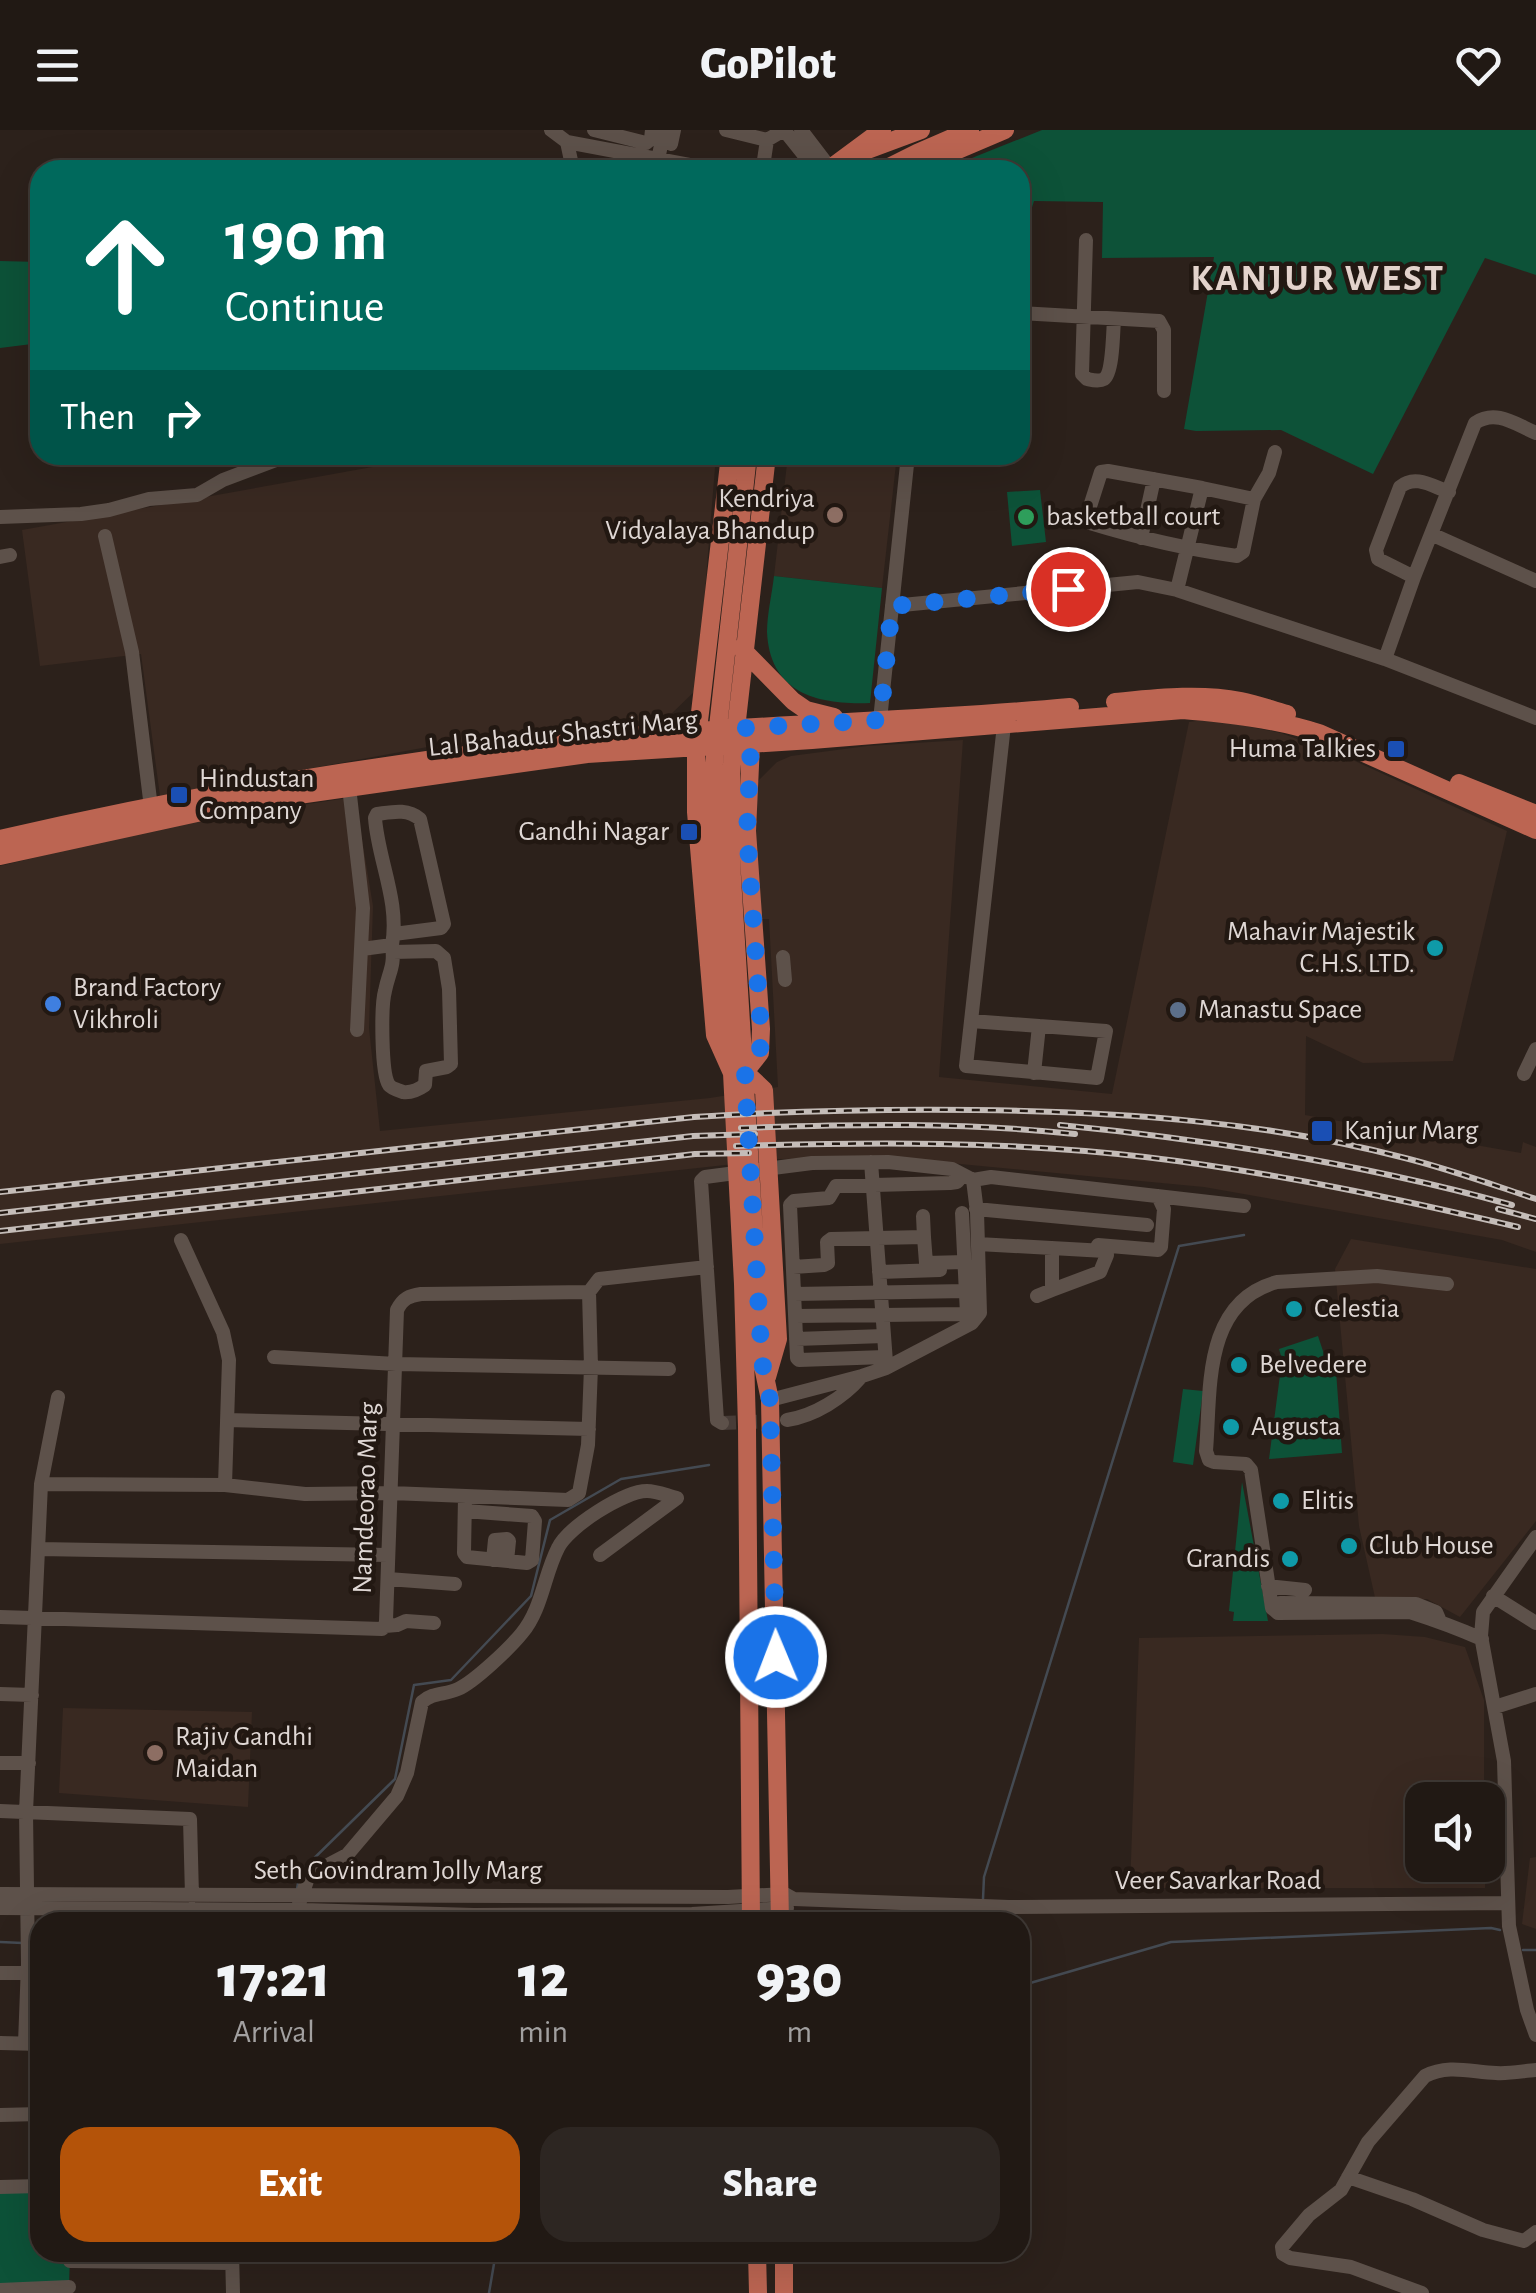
<!DOCTYPE html>
<html lang="en">
<head>
<meta charset="utf-8">
<style>
	:root { --surface:#211914; --page:#2d2622; --text:#f1f3f6; --muted:#a2a0a0; --line:#3e3834; --accent:#b45309 }
	body { margin:0; font-family:"Alegreya Sans",sans-serif; background:var(--page); color:var(--text); height:100vh; display:flex; flex-direction:column; font-size:38px; white-space:nowrap }
	* { box-sizing:border-box; margin:0 }
	p { font-size:32px; color:var(--muted) }
	.icon { flex:none; width:55px; height:55px; fill:none; stroke:currentColor; stroke-width:2; stroke-linecap:round; stroke-linejoin:round }
	.map { position:relative; flex:1; overflow:hidden }
	.side { position:absolute; left:30px; top:1782px; width:1000px; height:350px; display:flex; flex-direction:column; background:var(--surface); border-radius:30px; box-shadow:0 10px 40px #0002,0 0 0 2px var(--line) }
	.side>* { flex:none }
	.guide { position:absolute; left:30px; top:30px; width:1000px; height:305px; border-radius:30px; box-shadow:0 10px 40px #0002,0 0 0 2px var(--line); background:#00695c; color:#fff; overflow:hidden }
	.controls { position:absolute; left:1405px; top:1652px; display:grid; gap:20px }
	.controls a { display:grid; place-items:center; width:100px; height:100px; border-radius:20px; background:var(--surface); box-shadow:0 10px 40px #0002,0 0 0 2px var(--line); font-size:50px }
	.pin { position:absolute; display:grid; place-items:center; width:85px; height:85px; color:#fff; margin:-42px; border:5px solid #fff; border-radius:50%; box-shadow:0 2px 10px #0007 }
	.me { position:absolute; width:110px; margin:-55px; rotate:359deg; stroke-linejoin:round; filter:drop-shadow(0 0 8px #0008) }
	.turn { display:flex; align-items:center; gap:35px; height:210px; padding:0 30px; font-size:45px }
	.turn .icon { width:130px; height:130px; stroke-width:2.5 }
	.turn b { display:block; font-size:70px; line-height:85px }
	.then { display:flex; align-items:center; height:95px; padding:0 30px; background:#0003; gap:20px; font-size:38px }
	.eta { display:flex; justify-content:space-evenly; align-items:center; height:170px; text-align:center }
	.eta b { font-size:60px; font-weight:800; line-height:70px }
	.cta { display:flex; gap:20px; margin-top:auto; padding:20px 30px }
	.cta a { flex:1; height:115px; border-radius:30px; background:var(--accent); color:#fff; font-size:40px; font-weight:800; line-height:115px; text-align:center }
	.cta a+a { background:var(--page); color:var(--text) }
	header { display:flex; justify-content:space-between; align-items:center; height:130px; padding:0 30px; background:var(--surface); font-size:45px; font-weight:800 }
	.map>svg:first-child { display:block }
</style>
</head>
<body>
<header><svg class="icon" aria-label="menu" viewBox="0 0 24 24"><path d="M4 6h16M4 12h16M4 18h16"/></svg>GoPilot<svg class="icon" aria-label="heart" viewBox="0 0 24 24"><path d="M12 20l-8-8c-3-5 5-10 8-4 3-6 11-1 8 4z"/></svg></header>
<div class="map">
<svg width="1536" height="2163" viewBox="0 0 1536 2163">
	<rect width="100%" height="100%" fill="#2c211b"/>
	<path fill="#392921" d="M416,325H716L697,559L667,588L433,616L160,666L141,524L40,536L22,400L389,334Z
		M788,325H897L882,458L774,446Z
		M1210,589L1281,603L1355,631L1507,701L1453,931L1363,933L1306,906L1305,985L1521,1023L1523,1012L1536,1017V1122L1502,1110L1204,1057L887,1027L780,1029L0,1114V736L173,694L355,667L373,776L369,898L380,1001L710,968L778,957L769,789H760L752,686L757,652L777,632L791,626L867,616L963,610L939,947L1112,964L1189,592Z
		M1351,1109L1536,1139V1391L1460,1487L1427,1469L1376,1472L1359,1396L1335,1139Z
		M1383,1504L1425,1507L1465,1517L1484,1570V1670H1422V1735H1485V1758H1130L1139,1508Z
		M63,1578L252,1582L248,1677L59,1663Z
		M1536,1727V1799L1522,1794L1530,1728Z"/>
	<path fill="#0d5238" d="M1042,0H1536V145L1485,128L1373,344L1281,300L1196,301L1184,299L1214,127L1102,128L1103,72L1034,71L1020,116V40H942Z
		M0,131L40,132V213L0,218Z
		M1040,360L1046,412L1012,416L1007,362Z
		M774,446L882,458L870,573C817,575 770,563 767,502C767,484 772,464 774,446Z
		M1318,1206L1326,1230L1286,1243L1279,1219Z
		M1336,1241L1342,1323L1269,1329L1280,1245Z
		M1183,1259L1203,1261L1193,1335L1173,1332Z
		M1242,1352L1268,1491H1233L1234,1482L1229,1481Z
		M40,2056V2122L70,2123L69,2157L0,2160V2057Z"/>
	<g fill="none" stroke-linecap="round" stroke-linejoin="round">
		<path stroke="#444a52" stroke-width="2.5" d="M297,1759L300,1742L395,1649L414,1555L451,1550L531,1466L550,1390L621,1349L709,1335
			M983,1769L984,1747L1179,1116L1244,1105
			M982,1792V1782
			M0,1812L23,1813
			M31,1813H40
			M1523,1820H1536
			M1020,1856L1171,1812L1491,1798L1500,1800
			M489,2163L496,2122"/>
		<path stroke="#473c37" stroke-width="14" stroke-dasharray="14 7" stroke-linecap="butt" d="M722,1293L776,1291"/>
		<path stroke="#5d514a" stroke-width="14" d="M551,0L567,12L716,40
			M594,0L646,13L651,9L652,0
			M726,0L767,10L784,0L816,40
			M801,0L830,38
			M567,12L573,40
			M671,14L674,0
			M658,30L664,0
			M764,30L767,10
			M1086,110L1082,244L1087,249C1092,250 1099,252 1104,249C1113,243 1113,201 1114,189
			M1020,183L1159,191L1164,200V261
			M1020,233L1025,183
			M1254,369L1269,343L1275,322
			M0,387L81,384L109,380L149,369L197,365L223,350L284,327L300,325
			M1431,404L1536,451
			M105,406L132,522L152,686
			M1141,408L1154,349
			M0,427L10,425
			M1414,447L1378,429L1376,420L1400,357C1415,344 1432,356 1449,362
			M1177,460L1202,358L1254,369L1243,422L1237,426C1186,419 1139,408 1090,393L1086,389L1101,342L1108,341L1202,358
			M892,476L1138,452L1177,460L1385,529L1536,588
			M1385,529L1414,447L1475,293C1496,279 1515,294 1536,303
			M880,590L908,325
			M349,657L363,778L357,900
			M392,815C400,772 378,730 375,688L377,684C392,682 407,678 420,689L444,794L441,798L394,804
			M362,819L392,815C395,837 389,841 385,861C381,875 381,944 389,955C391,958 400,961 403,962C412,963 418,960 425,955L426,941L447,937L451,934L449,859L444,828L436,821L393,822
			M783,827L785,850
			M971,891L1106,901L1097,948L966,936L1004,595
			M1034,943L1039,896
			M1524,944L1536,919
			M871,1032L886,1232
			M976,1079L1147,1095
			M923,1086L924,1107
			M181,1110L223,1202L229,1230L225,1355
			M978,1114L1105,1121L1107,1125L1100,1142L1052,1160V1118
			M1098,1115L1158,1120L1161,1117L1164,1079L1158,1066
			M793,1137L824,1135L828,1133L827,1112L831,1109L924,1107L926,1133L965,1132
			M879,1142L940,1140
			M794,1164L966,1161
			M1037,1166L1052,1160
			M795,1186L967,1184L962,1083
			M796,1209L884,1206
			M274,1227L396,1234L669,1239
			M885,1227L799,1230L797,1228L790,1075L794,1071L829,1068L836,1056L950,1053L957,1052L963,1045
			M770,1270L862,1246L886,1238L972,1193L980,1183L977,1082L973,1050
			M227,1290L589,1299
			M787,1290C814,1286 843,1268 861,1247
			M722,1293L717,1290L701,1051L705,1047L812,1033L888,1032L952,1039L973,1050L991,1047L1244,1076
			M41,1354L225,1355L305,1364L391,1363L568,1370L579,1363L588,1315L591,1237L589,1162
			M465,1381L532,1386L535,1391L532,1430L527,1433L467,1427L464,1423L465,1367
			M1536,1407L1483,1482L1481,1506L1504,1631L1509,1796L1527,1880L1536,1905
			M39,1419L388,1425
			M493,1430L495,1410L507,1409L509,1411L507,1431
			M388,1449L455,1454
			M1268,1456L1305,1460
			M1493,1466L1536,1493
			M1272,1478L1251,1340L1246,1334L1214,1332L1209,1330L1206,1321C1211,1261 1202,1172 1277,1152L1377,1146L1447,1154
			M0,1487L382,1499L385,1496L386,1491L397,1180C403,1168 409,1166 421,1164L589,1162L599,1149L707,1137
			M1439,1489L1436,1482L1416,1474L1280,1473L1272,1478L1278,1483L1410,1482C1435,1490 1457,1498 1482,1509
			M385,1496L397,1495L406,1491L434,1493
			M0,1564L32,1565
			M1495,1577L1536,1564
			M0,1633H29
			M0,1681L190,1689L192,1766
			M0,1764L728,1767L785,1764L794,1769L1009,1777L1507,1773
			M299,1774L309,1745L347,1725L397,1666L407,1643L422,1572C433,1562 445,1565 458,1559C474,1552 510,1518 522,1503C542,1479 544,1445 558,1418C568,1397 624,1361 647,1361C657,1361 668,1366 677,1368L600,1425
			M0,1778L304,1780L474,1785L692,1784L787,1778
			M0,1843H40
			M0,1913L40,1914
			M25,1913L28,1834L26,1682L41,1354L58,1267
			M0,1985L40,1984
			M1348,2047L1412,2069L1483,2100L1524,2111L1536,2102
			M0,2057L40,2056
			M232,2122L233,2163
			M70,2131L232,2133
			M0,2160L69,2157
			M1422,2163L1351,2137L1290,2128L1283,2124L1282,2117L1309,2085L1341,2060L1368,2012L1425,1946C1448,1934 1471,1942 1496,1943C1509,1944 1523,1941 1536,1940"/>
		<path stroke="#bc6552" stroke-width="18" d="M843,29L921,0
			M828,40L882,0
			M883,40L917,23L970,0
			M911,40L1005,0
			M730,325L696,617V682L715,905L732,943L743,1154L747,1297L751,1792
			M767,325L731,643V731L762,1232L770,1270L780,1792
			M741,518L793,571L806,580L834,587
			M1115,572C1157,568 1199,563 1241,571C1257,574 1272,580 1287,584
			M1459,653L1536,684
			M0,709C198,663 397,630 599,609C756,593 913,592 1070,577
			M0,726L243,673L587,624L812,610L1183,580C1229,584 1275,589 1319,603L1536,700
			M730,927L714,728L713,642L748,325
			M745,942L760,923L761,899L747,701L751,614L747,605
			M745,942L764,960L778,1209L767,1247
			M757,2122L758,2163
			M784,2122V2163"/>
		<defs>
			<path id="rail" d="M1060,995C1213,1010 1364,1034 1512,1075
				M741,998C852,994 964,992 1075,1004
				M736,1016C873,1012 1009,1011 1145,1027C1272,1042 1395,1068 1518,1097
				M0,1062L694,987C788,981 881,979 975,980C1120,982 1264,991 1405,1028C1449,1039 1493,1055 1536,1069
				M1498,1079L1536,1089
				M0,1083L693,1006L755,1004
				M0,1101L695,1024L749,1023"/>
		</defs>
		<use href="#rail" stroke="#c4bcb8" stroke-width="6"/>
		<use href="#rail" stroke="#221812" stroke-width="2.5" stroke-dasharray="8" stroke-linecap="butt"/>
	</g>
	<g fill="none" stroke-linecap="round" stroke-linejoin="round">
		<path stroke="#1a73e8" stroke-width="18" stroke-dasharray="0 32.4" d="M776,1527L770,1270L762,1232L746,965L745,942L760,923L761,899L747,702L751,614L744,598L880,590L892,476L1068,459"/>
	</g>
	<g fill="#8d6e63" stroke="#221812" stroke-width="4">
		<circle cx="835" cy="385" r="10"/>
		<circle cx="155" cy="1623" r="10"/>
	</g>
	<circle fill="#2e9e5b" stroke="#221812" stroke-width="4" cx="1026" cy="387" r="10"/>
	<g fill="#1a4fb4" stroke="#221812" stroke-width="4">
		<rect x="1386" y="609" width="20" height="20" rx="5"/>
		<rect x="169" y="655" width="20" height="20" rx="5"/>
		<rect x="679" y="692" width="20" height="20" rx="5"/>
		<rect x="1310" y="989" width="24" height="24" rx="5"/>
	</g>
	<g fill="#0f9aa8" stroke="#221812" stroke-width="4">
		<circle cx="1435" cy="818" r="10"/>
		<circle cx="1294" cy="1179" r="10"/>
		<circle cx="1239" cy="1235" r="10"/>
		<circle cx="1231" cy="1297" r="10"/>
		<circle cx="1281" cy="1371" r="10"/>
		<circle cx="1349" cy="1416" r="10"/>
		<circle cx="1290" cy="1429" r="10"/>
	</g>
	<circle fill="#3f7fe0" stroke="#221812" stroke-width="4" cx="53" cy="874" r="10"/>
	<circle fill="#5c6f8a" stroke="#221812" stroke-width="4" cx="1178" cy="880" r="10"/>
	<g text-anchor="middle" dominant-baseline="central" stroke-width="9" stroke-linejoin="round" paint-order="stroke">
		<g font-size="28" fill="#dfd7d4" stroke="#221812" text-anchor="start">
			<text x="815" y="369" text-anchor="end">Kendriya<tspan x="815" dy="32">Vidyalaya Bhandup</tspan></text>
			<text x="1046" y="387">basketball court</text>
			<text x="1376" y="619" text-anchor="end">Huma Talkies</text>
			<text x="199" y="649">Hindustan<tspan x="199" dy="32">Company</tspan></text>
			<text x="669" y="702" text-anchor="end">Gandhi Nagar</text>
			<text x="1415" y="802" text-anchor="end">Mahavir Majestik<tspan x="1415" dy="32">C.H.S. LTD.</tspan></text>
			<text x="73" y="858">Brand Factory<tspan x="73" dy="32">Vikhroli</tspan></text>
			<text x="1198" y="880">Manastu Space</text>
			<text x="1344" y="1001">Kanjur Marg</text>
			<text x="1314" y="1179">Celestia</text>
			<text x="1259" y="1235">Belvedere</text>
			<text x="1251" y="1297">Augusta</text>
			<text x="1301" y="1371">Elitis</text>
			<text x="1369" y="1416">Club House</text>
			<text x="1270" y="1429" text-anchor="end">Grandis</text>
			<text x="175" y="1607">Rajiv Gandhi<tspan x="175" dy="32">Maidan</tspan></text>
		</g>
		<g font-size="28" fill="#dfd7d4" stroke="#221812">
			<text transform="translate(563 604) rotate(-6)">Lal Bahadur Shastri Marg</text>
			<text transform="translate(366 1368) rotate(-88)">Namdeorao Marg</text>
			<text x="398" y="1741">Seth Govindram Jolly Marg</text>
			<text x="1218" y="1751">Veer Savarkar Road</text>
		</g>
		<g font-size="38" font-weight="bold" letter-spacing="2.5" fill="#e3d3cc" stroke="#221812">
			<text x="1318" y="149">KANJUR WEST</text>
		</g>
	</g>
</svg>
<div class="controls">
<a><svg class="icon" aria-label="sound" viewBox="0 0 24 24"><path d="M4 9h4l5-4v14l-5-4H4zM17 9q2 3 0 6"/></svg></a>
</div>
<div class="pin" style="left:1068px;top:459px;background:#d93025"><svg class="icon" aria-label="arrive" viewBox="0 0 24 24"><path d="M6 21V4h12l-3 4 3 4H6"/></svg></div>
<svg class="me" style="left:776px;top:1527px" viewBox="-20 -20 40 40"><circle r="17" fill="#1a73e8" stroke="#fff" stroke-width="3"/><path d="M0-11L8 9 0 5-8 9z" fill="#fff"/></svg>
<div class="guide">
<div class="turn"><svg class="icon" aria-label="ahead" viewBox="0 0 24 24"><path d="M12 20V5M6 11l6-6 6 6"/></svg><div><b>190 m</b>Continue</div></div>
<div class="then">Then<svg class="icon" aria-label="right" viewBox="0 0 24 24"><path d="M7 20v-9h11M14 6l5 5-5 5"/></svg></div>
</div>
<section class="side">
<div class="eta">
<div><b>17:21</b><p>Arrival</p></div>
<div><b>12</b><p>min</p></div>
<div><b>930</b><p>m</p></div>
</div>
<div class="cta"><a>Exit</a><a>Share</a></div>
</section>
</div>
</body>
</html>
